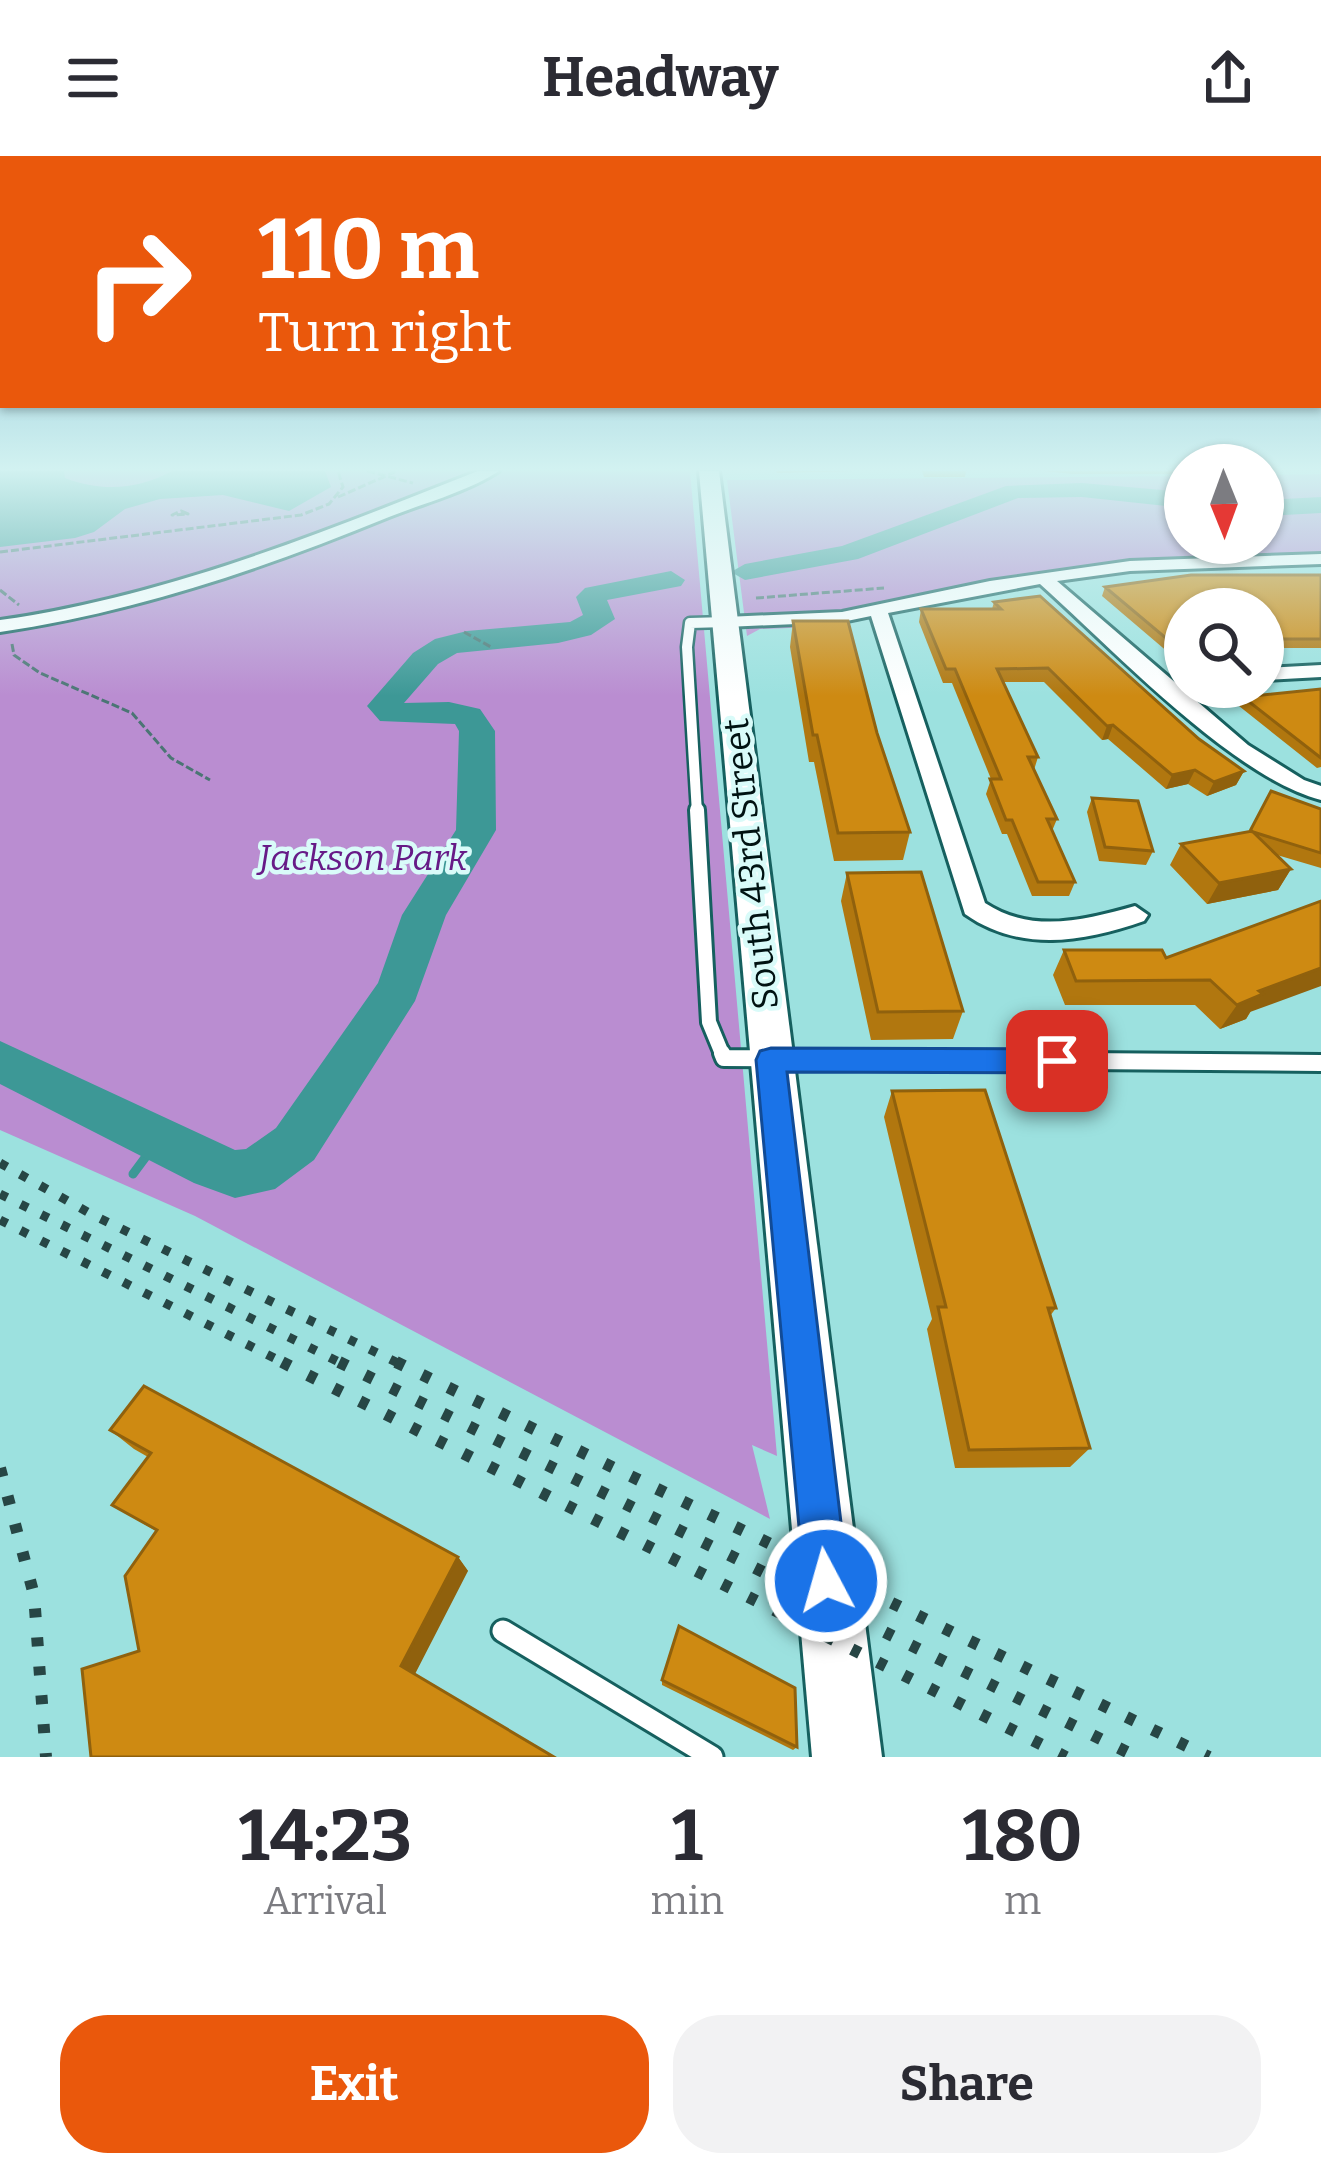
<!DOCTYPE html>
<html lang="en">
<head>
<meta charset="utf-8">
<style>
	:root { --surface:#fff; --page:#f2f2f3; --text:#2b2b33; --muted:#7c7c81; --accent:#ea580c }
	body { margin:0; font-family:Bitter,serif; background:var(--page); color:var(--text); height:100vh; display:flex; flex-direction:column; font-size:45px; white-space:nowrap }
	* { box-sizing:border-box; margin:0 }
	p { font-size:39px; color:var(--muted) }
	.icon { flex:none; width:66px; height:66px; fill:none; stroke:currentColor; stroke-width:2; stroke-linecap:round; stroke-linejoin:round }
	.map { position:relative; height:1601px; overflow:hidden }
	.panel { display:flex; flex-direction:column; background:var(--surface); flex:1 }
	.panel>* { flex:none }
	.banner { position:absolute; left:0px; top:0px; width:1323px; height:252px; box-shadow:0 3px 9px #0004; background:#ea580c; color:#fff; overflow:hidden }
	.needle { width:78px; rotate:179deg }
	.controls { position:absolute; left:1164px; top:288px; display:grid; gap:24px }
	.controls a { display:grid; place-items:center; width:120px; height:120px; border-radius:50%; background:var(--surface); box-shadow:0 3px 9px #0004; font-size:60px }
	.pin { position:absolute; display:grid; place-items:center; width:102px; height:102px; color:#fff; margin:-51px; border-radius:24px; box-shadow:0 6px 18px #0006 }
	.me { position:absolute; width:132px; margin:-66px; rotate:354deg; stroke-linejoin:round; filter:drop-shadow(0 0 9px #0008) }
	.turn { display:flex; align-items:center; gap:42px; height:252px; padding:0 60px; font-size:54px }
	.turn .icon { width:156px; height:156px; stroke-width:2.5 }
	.turn b { display:block; font-size:84px; line-height:102px }
	.eta { display:flex; justify-content:space-evenly; align-items:center; height:204px; text-align:center }
	.eta b { font-size:72px; font-weight:700; line-height:84px }
	.primary-button { display:flex; gap:24px; margin-top:auto; padding:24px 60px }
	.primary-button a { flex:1; height:138px; border-radius:48px; background:var(--accent); color:#fff; font-size:48px; font-weight:700; line-height:138px; text-align:center }
	.primary-button a+a { background:var(--page); color:var(--text) }
	header { display:flex; justify-content:space-between; align-items:center; height:156px; padding:0 60px; background:var(--surface); font-size:54px; font-weight:700 }
	.map>svg:first-child { display:block }
</style>
</head>
<body>
<header><svg class="icon" aria-label="menu" viewBox="0 0 24 24"><path d="M4 6h16M4 12h16M4 18h16"/></svg>Headway<svg class="icon" aria-label="share" viewBox="0 0 24 24"><path d="M12 15V3M7 8l5-5 5 5M5 13v7h14v-7"/></svg></header>
<div class="map">
<svg width="1321" height="1601" viewBox="0 0 1321 1601">
	<rect width="100%" height="100%" fill="#9ce1df"/>
	<path fill="#ba8dd1" d="M0,315H690L777,1300L752,1289L770,1363L195,1060L0,974Z
		M1321,318V410C1223,409 1122,412 1025,431C937,447 850,473 760,473L747,480L727,324L1185,320V387H1263V319Z"/>
	<path fill="#3d9896" d="M0,315H64L65,322C101,336 138,334 172,315H325L331,331L289,355L223,339L160,343L125,353L94,376L75,382L0,391Z"/>
	<g fill="none" stroke-linecap="round" stroke-linejoin="round">
		<path stroke="#3d9896" stroke-width="9" d="M133,1018L159,983"/>
		<path fill="#3d9896" fill-rule="evenodd" d="M1082,327L1185,336V352L1082,341L1018,342L858,403L745,424L731,416L745,408L842,390L1006,330Z
			M1321,341V357L1263,360V344Z
			M671,415L685,424L681,430L607,444L615,463L591,479L558,487L457,497L438,508L404,547L449,546L480,553L495,575L496,674L446,759L415,845L314,1004L275,1033L235,1042L194,1027L0,928V885L235,994L246,993L276,972L378,827L402,759L456,674L459,575L455,568L380,565L367,550L413,497L435,483L467,475L570,466L583,459L576,441L585,432Z"/>
		<defs>
			<path id="lane-far4" d="M705,467L726,466"/>
			<path id="lane-far3" d="M697,657L687,491L690,467L726,466"/>
			<path id="lane-far2" d="M697,654L709,866L723,900"/>
			<path id="lane-far1" d="M722,897L724,902L1321,907"/>
			<path id="lane" d="M503,1475L712,1601"/>
			<path id="street" d="M478,315H499C467,336 424,347 389,361C262,413 136,456 0,476V464C168,440 321,377 478,315Z
				M1321,398V408L1130,415L1057,425L1248,589L1304,624L1321,630V644C1232,621 1111,491 1040,428L888,457L985,747C1032,778 1085,764 1135,750L1148,759L1144,765C1084,786 1020,797 965,758L871,460L842,466L726,471L717,466L726,461L842,456L990,425L1130,405Z
				M1321,509V521L1263,524V512Z"/>
			<path id="secondary" d="M699,315H719L882,1601H812Z"/>
		</defs>
		<use href="#lane-far4" stroke="#16605f" stroke-width="10"/>
		<use href="#lane-far3" stroke="#16605f" stroke-width="15"/>
		<use href="#lane-far2" stroke="#16605f" stroke-width="20"/>
		<use href="#lane-far1" stroke="#16605f" stroke-width="22"/>
		<use href="#lane" stroke="#16605f" stroke-width="27"/>
		<use href="#street" stroke="#16605f" stroke-width="6"/>
		<use href="#secondary" stroke="#16605f" stroke-width="6"/>
		<path stroke="#4b7574" stroke-width="3" stroke-dasharray="8 3" stroke-linecap="butt" d="M367,315L413,327
			M338,341L397,315
			M181,355L188,358L172,359Z
			M0,396L301,359L329,348L343,331L338,315
			M0,434L19,449
			M756,442L884,432
			M464,476L491,491
			M12,488L14,499L40,517L132,557L171,602L210,624"/>
		<use href="#lane-far4" stroke="#fff" stroke-width="8"/>
		<use href="#lane-far3" stroke="#fff" stroke-width="10"/>
		<use href="#lane-far2" stroke="#fff" stroke-width="14"/>
		<use href="#lane-far1" stroke="#fff" stroke-width="16"/>
		<use href="#lane" stroke="#fff" stroke-width="21"/>
		<use href="#street" fill="#fff" fill-rule="evenodd"/>
		<use href="#secondary" fill="#fff" fill-rule="evenodd"/>
		<path stroke="#274645" stroke-width="9" stroke-dasharray="8 15" stroke-linecap="butt" d="M0,1007L93,1059L402,1209
			M0,1038L345,1209
			M0,1064L288,1209"/>
		<path stroke="#274645" stroke-width="12" stroke-dasharray="9 20" stroke-linecap="butt" d="M282,1206L1066,1601
			M339,1206L1137,1601
			M396,1206L1209,1601
			M0,1312L34,1439L46,1601"/>
	</g>
	<path fill="#b1770f" d="M776,315H856L777,317Z
		M922,315H966L965,321H924Z
		M1043,315H1185V318H1073Z
		M1321,419V492H1263V453L1185,502L1176,503L1102,440L1105,431Z
		M994,446L1244,615L1236,629L1207,640L1188,628L1166,633L1108,583L1102,584L1044,526H1003L1038,601L1034,614L1057,663L1052,675L1075,726L1069,740H1032L1007,678H1002L986,638L991,623L952,527H943L919,466L921,453H992Z
		M793,465L877,577L910,676L903,704L834,705L814,606H809L790,491Z
		M1321,533V611L1317,612L1239,550L1243,541Z
		M1092,642L1153,695L1146,709L1099,705L1087,656Z
		M1321,653V712L1277,699L1291,713L1278,734L1207,748L1170,709L1181,688L1249,676Z
		M847,717L963,855L953,883L871,884L841,745Z
		M1321,745L1246,863L1220,873L1195,849H1065L1053,819L1064,794L1166,802Z
		M892,935L1056,1152L1050,1160L1090,1292L1070,1311L955,1312L927,1173L932,1163L884,961Z
		M110,1274L458,1401L468,1415L139,1495L156,1375L112,1349L148,1301L134,1293Z
		M662,1524L797,1591L793,1594L662,1529Z"/>
	<path fill="#90610d" d="M1185,493V502L1176,503L1180,494Z
		M1113,569L1108,583L1102,584L1107,570Z
		M1195,614L1188,628L1166,633L1172,619Z
		M1244,615L1236,629L1207,640L1214,626Z
		M1291,713L1278,734L1207,748L1219,727Z
		M1321,812V830L1250,856L1246,863L1220,873L1237,849L1259,835Z
		M458,1401L468,1415L414,1520L401,1510Z"/>
	<path fill="#ce8a12" stroke="#90610d" stroke-width="3" d="M1191,419H1321V483H1263V453H1185V493L1180,494L1105,431Z
		M1040,440L1199,583L1244,615L1214,626L1195,614L1172,619L1113,569L1107,570L1048,512L997,513L1038,601H1028L1057,663H1047L1075,726H1038L1012,664H1006L990,623H1001L955,513H946L921,453H1001L994,446Z
		M793,465H848L877,577L910,676L838,677L817,579H813Z
		M1321,533V602L1243,541Z
		M1271,635L1321,653V697L1250,675Z
		M1092,642L1138,645L1153,695L1105,691Z
		M1252,675L1291,713L1219,727L1181,688Z
		M921,716L963,855L878,856L847,717Z
		M1321,745V812L1259,835L1263,838L1237,849L1210,824L1076,825L1064,794H1162L1166,802Z
		M985,934L1056,1152H1048L1090,1292L969,1294L938,1151H946L892,935Z
		M144,1230L458,1401L401,1510L554,1601H91L82,1513L139,1495L125,1420L157,1374L112,1349L151,1297L110,1274Z
		M679,1470L795,1532L797,1591L662,1524Z"/>
	<linearGradient id="sky" x2="0" y2="1"><stop stop-color="#63a9c7"/><stop offset="0.58" stop-color="#d2f2f1"/><stop offset="1" stop-color="#d2f2f1" stop-opacity="0"/></linearGradient>
	<rect width="1321" height="540" fill="url(#sky)"/>
	<path fill="#1a73e8" stroke="#114b97" stroke-width="3" d="M771,892L1057,893L1067,897L1072,905L1067,914L1057,917L787,916L848,1425L842,1441L826,1447L811,1441L804,1425L756,904L760,895Z"/>
	<g text-anchor="middle" dominant-baseline="central" stroke-width="9" stroke-linejoin="round" paint-order="stroke">
		<g font-size="36" font-style="italic" fill="#671b87" stroke="#d9fbf9">
			<text x="363" y="702">Jackson Park</text>
		</g>
		<g font-size="36" fill="#001212" stroke="#d9fbf9">
			<text transform="translate(751 708) rotate(-96)">South 43rd Street</text>
		</g>
	</g>
</svg>
<div class="controls">
<a><svg class="needle" viewBox="-14 -14 28 28"><path d="M0-13l5 13h-10z" fill="#e53935"/><path d="M0 13l5-13h-10z" fill="#7c7c81"/></svg></a>
<a><svg class="icon" aria-label="search" viewBox="0 0 24 24"><circle cx="10" cy="10" r="6"/><path d="M15 15l6 6"/></svg></a>
</div>
<div class="pin" style="left:1057px;top:905px;background:#d93025"><svg class="icon" aria-label="arrive" viewBox="0 0 24 24"><path d="M6 21V4h12l-3 4 3 4H6"/></svg></div>
<svg class="me" style="left:826px;top:1425px" viewBox="-20 -20 40 40"><circle r="17" fill="#1a73e8" stroke="#fff" stroke-width="3"/><path d="M0-11L8 9 0 5-8 9z" fill="#fff"/></svg>
<div class="banner">
<div class="turn"><svg class="icon" aria-label="right" viewBox="0 0 24 24"><path d="M7 20v-9h11M14 6l5 5-5 5"/></svg><div><b>110 m</b>Turn right</div></div>
</div>
</div>
<section class="panel">
<div class="eta">
<div><b>14:23</b><p>Arrival</p></div>
<div><b>1</b><p>min</p></div>
<div><b>180</b><p>m</p></div>
</div>
<div class="primary-button"><a>Exit</a><a>Share</a></div>
</section>
</body>
</html>
